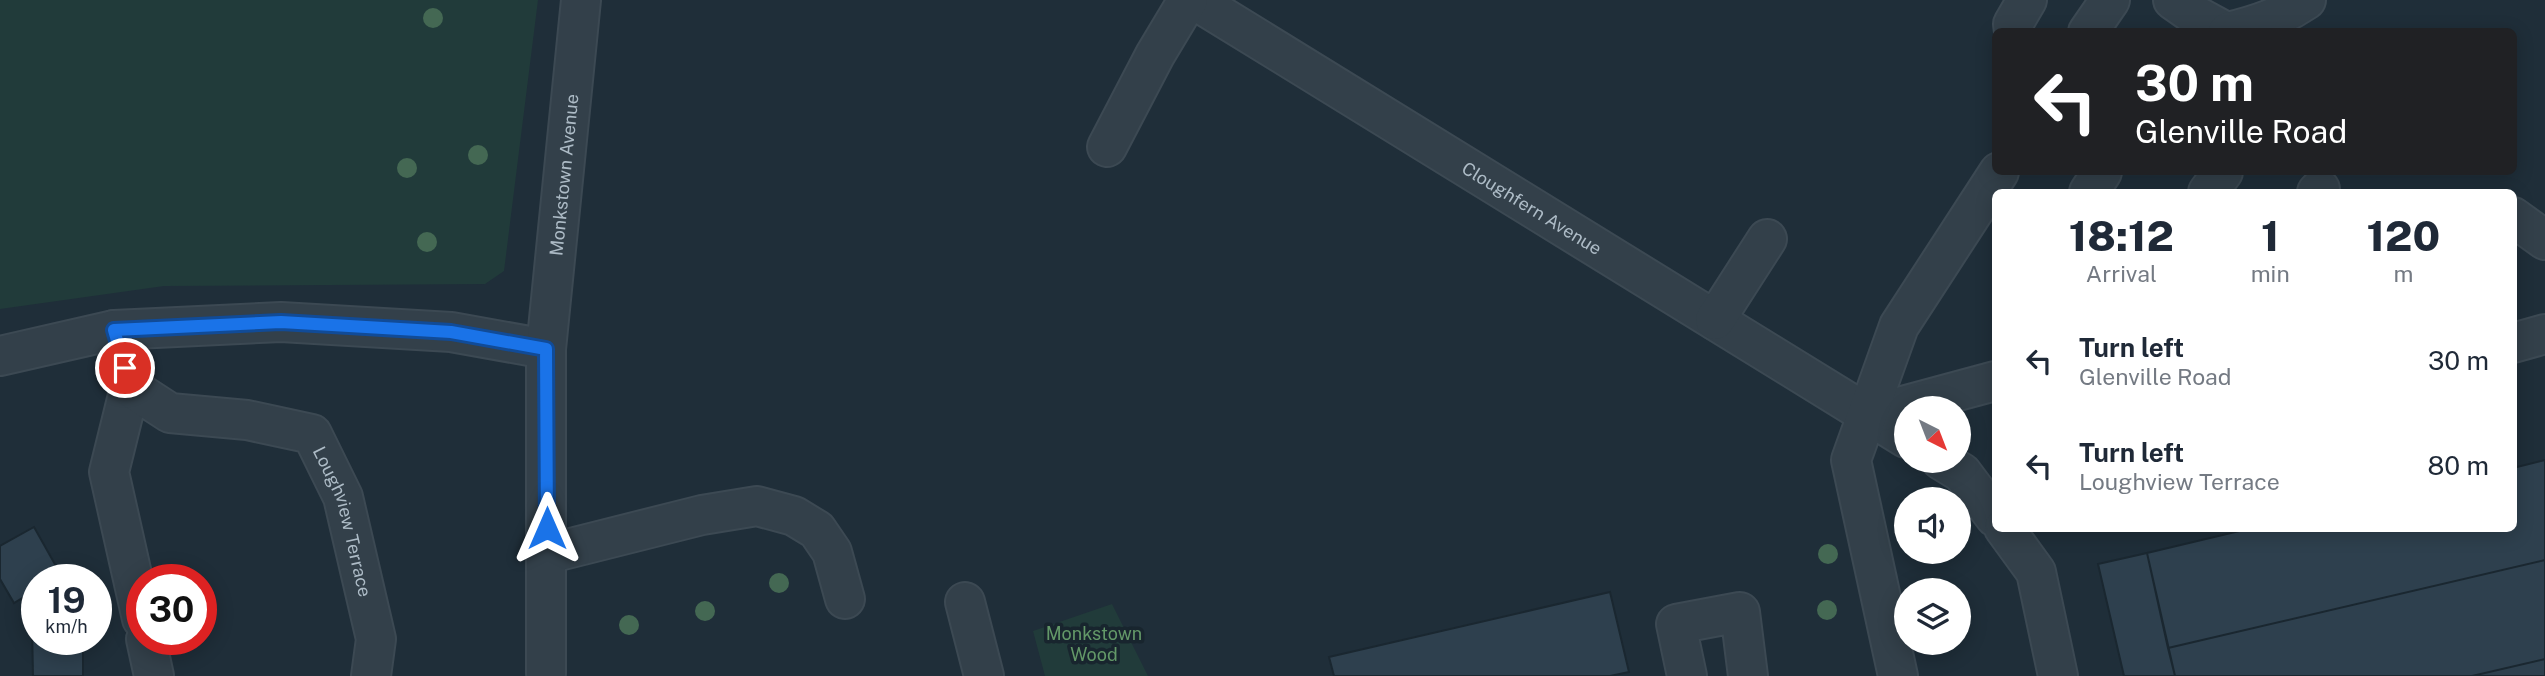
<!DOCTYPE html>
<html lang="en">
<head>
<meta charset="utf-8">
<style>
	:root { --surface:#fff; --page:#f2f2f3; --text:#1f2937; --muted:#747a83 }
	body { margin:0; font-family:"Public Sans",sans-serif; background:var(--page); color:var(--text); height:100vh; display:flex; flex-direction:column; font-size:26px; white-space:nowrap }
	* { box-sizing:border-box; margin:0 }
	p { font-size:23px; color:var(--muted) }
	.icon { flex:none; width:38px; height:38px; fill:none; stroke:currentColor; stroke-width:2; stroke-linecap:round; stroke-linejoin:round }
	.map { position:relative; flex:1; overflow:hidden }
	.sheet { position:absolute; left:1992px; top:189px; width:525px; height:343px; display:flex; flex-direction:column; background:var(--surface); border-radius:10px; box-shadow:0 4px 18px #0003 }
	.sheet>* { flex:none }
	.guide { position:absolute; left:1992px; top:28px; width:525px; height:147px; border-radius:10px; box-shadow:0 4px 18px #0003; background:#202124; color:#fff; overflow:hidden }
	.needle { width:46px; rotate:138deg }
	.controls { position:absolute; left:1894px; top:396px; display:grid; gap:14px }
	.controls a { display:grid; place-items:center; width:77px; height:77px; border-radius:50%; background:var(--surface); box-shadow:0 4px 18px #0003; font-size:35px }
	.speed { position:absolute; left:21px; top:564px; display:flex; gap:14px; font-size:35px; font-weight:700; text-align:center }
	.speed>* { display:grid; place-content:center; width:91px; height:91px; border-radius:50%; background:var(--surface); box-shadow:0 4px 18px #0003; line-height:1 }
	.speed small { font-size:18px; font-weight:400 }
	.speed .limit { border:10px solid #d22; background:#fff; color:#111 }
	.pin { position:absolute; display:grid; place-items:center; width:60px; height:60px; color:#fff; margin:-30px; border:4px solid #fff; border-radius:50%; box-shadow:0 2px 7px #0007 }
	.me { position:absolute; width:77px; margin:-38px; rotate:0deg; stroke-linejoin:round; filter:drop-shadow(0 0 5px #0008) }
	.turn { display:flex; align-items:center; gap:24px; height:147px; padding:0 28px; font-size:32px }
	.turn .icon { width:91px; height:91px; stroke-width:2.5 }
	.turn b { display:block; font-size:49px; line-height:60px }
	.eta { display:flex; justify-content:space-evenly; align-items:center; height:119px; text-align:center }
	.eta b { font-size:42px; font-weight:800; line-height:49px }
	ul { padding:0; list-style:none }
	li { display:flex; align-items:center; gap:21px; height:105px; padding:0 28px }
	li div { flex:1 }
	li b { display:block; font-size:26px }
	li em { font-style:normal }
	.map>svg:first-child { display:block }
</style>
</head>
<body>
<div class="map">
<svg width="2545" height="676" viewBox="0 0 2545 676">
	<rect width="100%" height="100%" fill="#1f2e39"/>
	<path fill="#213b3a" d="M0,0H538L504,271L485,284L164,286L0,309Z
		M1112,604L1148,676H1045L1033,631Z"/>
	<path fill="#2e404e" stroke="#1a2730" stroke-width="2" d="M2545,460V560L2168,648L2147,553L2252,528H2513V468Z
		M34,527L61,575L54,579H37V589L14,603L0,579V546Z
		M2147,553L2175,676H2124L2098,564Z
		M2545,560V659L2472,676H2175L2168,648Z
		M1610,592L1629,672L1610,676H1334L1329,657Z
		M32,626H37V639H83V676H33Z
		M2545,659V676H2472Z"/>
	<g fill="none" stroke-linecap="round" stroke-linejoin="round">
		<defs>
			<g id="minor">
				<path id="s1" d="M1195,0L1906,438"/>
				<path d="M2173,0L2193,14L2226,32"/>
				<path d="M2014,32L2013,24L2027,0"/>
				<path d="M2088,32L2110,0"/>
				<path d="M2228,32C2257,25 2281,17 2306,0"/>
				<path d="M1107,147L1155,55L1188,0"/>
				<path d="M2089,192L2102,172"/>
				<path d="M2208,192L2223,172"/>
				<path d="M2317,192L2320,189"/>
				<path d="M2513,217L2545,240"/>
				<path d="M1715,320L1767,239"/>
				<path d="M114,330L130,387L109,472L142,619"/>
				<path d="M2513,343L2545,334"/>
				<path d="M0,356L114,330L281,322L451,332L546,349"/>
				<path id="s2" d="M130,387L170,413L247,420L312,434L343,497L376,639L371,676"/>
				<path d="M1869,415L1995,381"/>
				<path d="M1941,460L1962,473L1995,517"/>
				<path d="M2004,528L2036,572L2058,676"/>
				<path d="M547,554L702,515L757,506L794,516L817,530L832,552L845,599"/>
				<path d="M965,602L984,676"/>
				<path d="M146,639L154,676"/>
				<path id="s3" d="M546,673V349L581,0"/>
				<path d="M1687,676L1676,624L1740,612L1748,676"/>
				<path d="M1898,676L1851,460L1899,326L1999,172"/>
			</g>
		</defs>
		<use href="#minor" stroke="#3c4953" stroke-width="42"/>
		<use href="#minor" stroke="#33404a" stroke-width="38"/>
	</g>
	<g fill="#446853">
		<circle cx="433" cy="18" r="10"/>
		<circle cx="478" cy="155" r="10"/>
		<circle cx="407" cy="168" r="10"/>
		<circle cx="427" cy="242" r="10"/>
		<circle cx="1828" cy="554" r="10"/>
		<circle cx="779" cy="583" r="10"/>
		<circle cx="1827" cy="610" r="10"/>
		<circle cx="705" cy="611" r="10"/>
		<circle cx="629" cy="625" r="10"/>
	</g>
	<g fill="none" stroke-linecap="round" stroke-linejoin="round">
		<defs>
			<path id="route" d="M125,368L114,330L281,322L451,332L546,349L547,528"/>
		</defs>
		<use href="#route" stroke="#114b97" stroke-width="18"/>
		<use href="#route" stroke="#1a73e8" stroke-width="12"/>
	</g>
	<g text-anchor="middle" dominant-baseline="central" stroke-width="7" stroke-linejoin="round" paint-order="stroke">
		<g font-size="18" fill="#adbbc6" stroke="#18252e">
			<text stroke="none"><textPath href="#s3" startOffset="499">Monkstown Avenue</textPath></text>
			<text stroke="none"><textPath href="#s1" startOffset="396">Cloughfern Avenue</textPath></text>
			<text stroke="none"><textPath href="#s2" startOffset="285">Loughview Terrace</textPath></text>
		</g>
		<g font-size="18" fill="#639868" stroke="#18252e">
			<text x="1094" y="633">Monkstown<tspan x="1094" dy="21">Wood</tspan></text>
		</g>
	</g>
</svg>
<div class="controls">
<a><svg class="needle" viewBox="-14 -14 28 28"><path d="M0-13l5 13h-10z" fill="#e53935"/><path d="M0 13l5-13h-10z" fill="#747a83"/></svg></a>
<a><svg class="icon" aria-label="sound" viewBox="0 0 24 24"><path d="M4 9h4l5-4v14l-5-4H4zM17 9q2 3 0 6"/></svg></a>
<a><svg class="icon" aria-label="layers" viewBox="0 0 24 24"><path d="M12 4l9 5-9 5-9-5zM3 14l9 5 9-5"/></svg></a>
</div>
<div class="speed"><div>19<small>km/h</small></div><div class="limit">30</div></div>
<div class="pin" style="left:125px;top:368px;background:#d93025"><svg class="icon" aria-label="arrive" viewBox="0 0 24 24"><path d="M6 21V4h12l-3 4 3 4H6"/></svg></div>
<svg class="me" style="left:547px;top:528px" viewBox="-20 -20 40 40"><path d="M0-17L14 15 0 8-14 15z" fill="#1a73e8" stroke="#fff" stroke-width="4"/></svg>
<div class="guide">
<div class="turn"><svg class="icon" aria-label="left" viewBox="0 0 24 24"><path d="M17 20v-9H6M10 6l-5 5 5 5"/></svg><div><b>30 m</b>Glenville Road</div></div>
</div>
<section class="sheet">
<div class="eta">
<div><b>18:12</b><p>Arrival</p></div>
<div><b>1</b><p>min</p></div>
<div><b>120</b><p>m</p></div>
</div>
<ul>
<li><svg class="icon" aria-label="left" viewBox="0 0 24 24"><path d="M17 20v-9H6M10 6l-5 5 5 5"/></svg><div><b>Turn left</b><p>Glenville Road</p></div><em>30 m</em></li>
<li><svg class="icon" aria-label="left" viewBox="0 0 24 24"><path d="M17 20v-9H6M10 6l-5 5 5 5"/></svg><div><b>Turn left</b><p>Loughview Terrace</p></div><em>80 m</em></li>
</ul>
</section>
</div>
</body>
</html>
